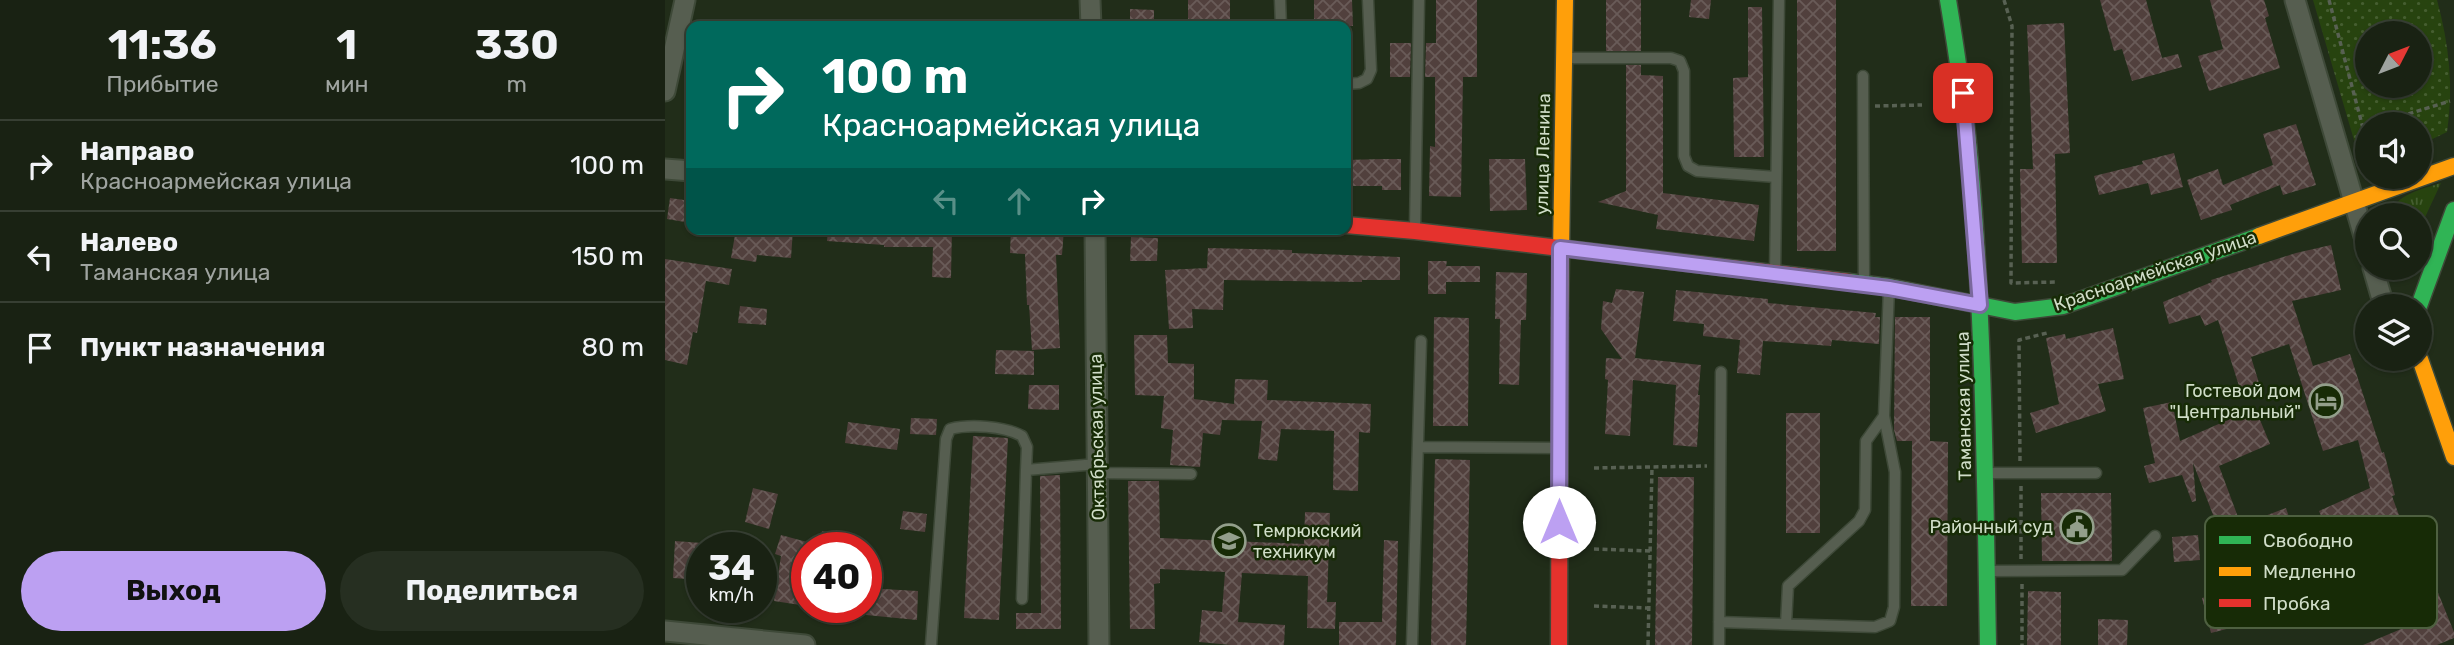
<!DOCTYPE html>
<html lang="ru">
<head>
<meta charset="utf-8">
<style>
	:root { --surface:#192213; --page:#262f21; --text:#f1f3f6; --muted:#9fa4a0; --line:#373f33; --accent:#bca0f2 }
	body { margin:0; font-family:Rubik,sans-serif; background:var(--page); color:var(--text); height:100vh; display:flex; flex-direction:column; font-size:26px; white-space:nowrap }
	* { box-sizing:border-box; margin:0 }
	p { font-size:23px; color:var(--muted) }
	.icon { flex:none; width:38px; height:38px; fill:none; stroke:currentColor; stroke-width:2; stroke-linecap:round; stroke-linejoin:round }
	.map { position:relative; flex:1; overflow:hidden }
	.drawer { display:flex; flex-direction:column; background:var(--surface); width:665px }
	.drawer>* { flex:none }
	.guide { position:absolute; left:21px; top:21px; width:665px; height:214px; border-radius:14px; box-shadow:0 2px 5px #0004,0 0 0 2px var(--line); background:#00695c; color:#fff; overflow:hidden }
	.needle { width:46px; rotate:48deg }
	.controls { position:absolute; left:1690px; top:21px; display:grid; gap:14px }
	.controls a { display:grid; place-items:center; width:77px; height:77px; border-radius:50%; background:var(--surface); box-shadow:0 2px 5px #0004,0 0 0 2px var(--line); font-size:35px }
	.speed { position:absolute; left:21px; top:532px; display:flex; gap:14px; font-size:35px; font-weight:700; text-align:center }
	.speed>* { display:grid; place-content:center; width:91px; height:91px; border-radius:50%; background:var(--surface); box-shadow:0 2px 5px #0004,0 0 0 2px var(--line); line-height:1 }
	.speed small { font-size:18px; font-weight:400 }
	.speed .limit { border:10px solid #d22; background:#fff; color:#111 }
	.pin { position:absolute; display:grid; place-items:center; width:60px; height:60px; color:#fff; margin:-30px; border-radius:14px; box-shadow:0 4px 10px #0006 }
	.me { position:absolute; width:77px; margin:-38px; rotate:0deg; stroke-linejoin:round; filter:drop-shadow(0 0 5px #0008) }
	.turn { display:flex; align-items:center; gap:24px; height:147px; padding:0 21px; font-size:32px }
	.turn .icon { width:91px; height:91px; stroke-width:2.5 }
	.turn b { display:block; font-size:49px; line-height:60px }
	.lanes { display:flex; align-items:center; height:66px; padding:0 21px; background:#0003; justify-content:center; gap:35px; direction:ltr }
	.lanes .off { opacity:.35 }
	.eta { display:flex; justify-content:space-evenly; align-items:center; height:119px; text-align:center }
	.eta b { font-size:42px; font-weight:700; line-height:49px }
	.primary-button { display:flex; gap:14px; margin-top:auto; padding:14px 21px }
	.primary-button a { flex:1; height:80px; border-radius:42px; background:var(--accent); color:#111; font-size:28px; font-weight:700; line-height:80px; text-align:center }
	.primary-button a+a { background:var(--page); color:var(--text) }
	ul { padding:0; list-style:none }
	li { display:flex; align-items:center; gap:21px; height:91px; padding:0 21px; border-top:2px solid var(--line) }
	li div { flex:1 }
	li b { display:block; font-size:26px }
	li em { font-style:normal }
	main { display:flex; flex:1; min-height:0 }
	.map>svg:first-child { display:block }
</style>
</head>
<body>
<main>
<section class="drawer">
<div class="eta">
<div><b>11:36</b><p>Прибытие</p></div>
<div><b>1</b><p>мин</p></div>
<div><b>330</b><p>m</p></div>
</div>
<ul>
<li><svg class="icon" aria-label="right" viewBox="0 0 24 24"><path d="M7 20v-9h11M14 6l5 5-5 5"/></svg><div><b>Направо</b><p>Красноармейская улица</p></div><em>100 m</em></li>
<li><svg class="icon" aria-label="left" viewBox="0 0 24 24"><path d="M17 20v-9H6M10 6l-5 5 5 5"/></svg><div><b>Налево</b><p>Таманская улица</p></div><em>150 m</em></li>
<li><svg class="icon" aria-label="arrive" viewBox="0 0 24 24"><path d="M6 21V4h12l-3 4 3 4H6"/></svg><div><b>Пункт назначения</b></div><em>80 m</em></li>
</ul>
<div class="primary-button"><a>Выход</a><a>Поделиться</a></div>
</section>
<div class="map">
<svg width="1789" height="645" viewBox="0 0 1789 645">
	<defs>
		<pattern id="grass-tufts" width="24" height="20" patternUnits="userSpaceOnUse" patternTransform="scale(1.75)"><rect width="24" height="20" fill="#27430f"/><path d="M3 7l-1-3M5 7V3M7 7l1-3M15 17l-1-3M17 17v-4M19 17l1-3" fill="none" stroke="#455e30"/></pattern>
		<pattern id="park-dots" width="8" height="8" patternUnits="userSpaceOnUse" patternTransform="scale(1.75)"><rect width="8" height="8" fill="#27430f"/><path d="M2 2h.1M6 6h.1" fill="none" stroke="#455e30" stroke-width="1.8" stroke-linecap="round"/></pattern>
		<pattern id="building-cross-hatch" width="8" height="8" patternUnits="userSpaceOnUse" patternTransform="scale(1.75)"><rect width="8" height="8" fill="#51403d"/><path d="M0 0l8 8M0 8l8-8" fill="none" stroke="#695b58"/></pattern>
	</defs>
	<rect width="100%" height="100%" fill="#212d19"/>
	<path fill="url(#grass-tufts)" d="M1776,183L1755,228V215H1725C1730,194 1758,189 1776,183Z"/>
	<path fill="url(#park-dots)" fill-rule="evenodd" d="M1648,0H1772C1784,44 1789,88 1782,132L1755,145V124H1703V153L1691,147ZM1703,33H1755V86H1703Z"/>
	<path fill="url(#building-cross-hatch)" d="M523,0H565V19H523Z
		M649,0H687L688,26H649Z
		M771,0H812V77H798L796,197L764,196L765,146L770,147V77H760L761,43H771Z
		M941,0H976V51H941Z
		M1026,0H1046L1044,19L1024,17Z
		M1132,0H1171V251H1132Z
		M1435,0H1481L1497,58L1513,54L1517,67L1467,81L1457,49L1449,51Z
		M1545,0H1599L1604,16L1600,18L1615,68L1544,91L1533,56L1558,49Z
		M1083,7H1097L1099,157H1069L1068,78L1083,77Z
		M465,9L489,10V26H465Z
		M1399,23L1405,153L1390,154L1392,263H1357L1355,169H1368L1362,25Z
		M725,43H746L745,77H725Z
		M961,65H976V75L998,76V193L1094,205L1089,241L991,229L993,215L933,202L961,191Z
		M1631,124L1651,185L1618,195L1615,185L1565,205L1567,210L1536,220L1522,180L1553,169L1558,185L1608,165L1598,134Z
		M1509,153L1518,187L1486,195L1483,183L1434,195L1429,176L1478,164L1477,161Z
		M717,159H736V190H717V186H681V160Z
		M824,159H860L862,210L825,211Z
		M5,198L26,201V223L2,219Z
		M71,229H128L126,258L92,255L91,262L66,258Z
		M163,229H287L286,278L267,277L268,247H219V245L162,241Z
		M346,229H399L397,255H391L395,348L367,350L364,305H362L360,254L345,253Z
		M466,237L493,238L492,261H465Z
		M1666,245L1676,290L1627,301L1648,366L1685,354L1717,453L1719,452L1730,495L1727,496L1747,551L1694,570L1698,579L1666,593L1657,572L1696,554L1683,518L1661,528L1654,511L1705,488L1693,440L1658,451L1624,344L1586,357L1594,383L1575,389L1553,320L1540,326L1535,315L1504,324L1498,302L1547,282L1546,280L1631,253Z
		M543,248L627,250V253L735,257V280H697V282L559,280L558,310L527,309L528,328L504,329L500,270L542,268Z
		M0,259L67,269L64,285L41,281L32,333L28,332L22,365L0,360Z
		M763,261H782L781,266H815V282H781V294H763Z
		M831,272L862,273L861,320H856L854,385L834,384L835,319H830Z
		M951,289L979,292L970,358L1036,365L1033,395H1035L1032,447L1008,445L1011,385L968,380L965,436L940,434L943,380L940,379L941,358L957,359L936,329L938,301L947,303Z
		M1011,290L1103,299V303L1211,313L1210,317H1215L1214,344L1167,340L1166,346L1098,341L1095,375L1072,373L1075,340L1038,336L1039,324L1008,321Z
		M75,306L102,309L101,325L73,323Z
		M769,317L804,318L803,426H768Z
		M1230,317H1265V441L1283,442L1282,606H1246L1247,441H1232L1229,430Z
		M1448,328L1459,379L1433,384L1441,411L1371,433L1365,413L1394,404L1381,338L1400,334L1401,339Z
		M469,335H502L503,363L529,364V399L569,404L570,379L603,380L602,400L706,404L705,433L694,432L693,491L668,490L669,431L616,429L612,461L593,459L597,421L557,420L555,435L538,433L535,467L505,465L508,430L496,428L499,396L470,395Z
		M331,350L369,351V375L330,374Z
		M364,385H394V410L363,409Z
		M1507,402L1515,441L1590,408L1605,444L1554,466L1576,525L1621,508L1629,532L1564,556L1528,463L1531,501L1527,502L1517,475L1484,483L1479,466L1490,463L1478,408Z
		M1121,413H1155V533H1121Z
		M246,418L272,419L271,435L245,434Z
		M183,422L235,429L232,450L180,443Z
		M308,436L343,438L334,620L299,618Z
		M770,459L805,460L801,645H766Z
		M395,475L396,629H351V613H376L375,476Z
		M993,477H1029L1027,645H990Z
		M463,481H494L495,538L639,544L640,512L665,513L662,602H671L670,629L642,628L643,576L577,573L573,622L620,625L619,645H566L534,642L537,610L557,612L560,572L495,569V583L489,584L490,629H465Z
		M88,488L113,494L104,529L80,522Z
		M1376,493H1446L1447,561H1377Z
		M238,511L262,514L260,532L235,529Z
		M157,531L172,534L169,548H154Z
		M116,535L142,542V606L109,601L116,556L110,554Z
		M1533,535L1535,560L1509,562L1507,537Z
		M719,540L733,541L731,645H674V622H717Z
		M10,541L37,543V580L8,578Z
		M1765,573L1789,632V638L1772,645H1698L1760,619L1745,582Z
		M201,588L253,591L252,620L201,615Z
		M1569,590L1577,625L1546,633L1537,598Z
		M1363,591L1396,592V645H1362Z
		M1433,619L1463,620L1462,645H1433Z"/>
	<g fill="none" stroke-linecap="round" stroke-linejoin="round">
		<defs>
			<path id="lane" d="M615,0L616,26
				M900,58H1006L1015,61L1019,71V156L1023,166L1032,171L1111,177
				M1198,76L1199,280
				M681,84L694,83L702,79L706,70L703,0
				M750,227L754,0
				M1110,273L1114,0
				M753,447L894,448
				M433,473L526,474
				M1324,473H1431
				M1325,571L1457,570L1490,536
				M357,599L361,470L432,464
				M1054,622L1210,627L1225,621L1229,607L1230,472L1219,416
				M1121,624L1123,586L1194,521L1200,510L1201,441L1219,416L1224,288
				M266,645L281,439L285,429C305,424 339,426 357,436L362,447L361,470
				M747,645L756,341
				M1054,645L1056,372"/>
			<path id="street" d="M425,0L426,26
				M1630,0L1703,250
				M0,91L20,0
				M0,169L26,171
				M430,229L434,645
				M1708,268L1719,306
				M0,631L140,645"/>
			<path id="fast" d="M1283,0C1292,54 1300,108 1305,163C1319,323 1320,484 1323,645
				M1184,282L1224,287L1350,312L1398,306L1594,236
				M1754,306L1789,210"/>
			<path id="slow" d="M1594,236L1789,166
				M895,318L900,0
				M1755,359L1789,457"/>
			<path id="jam" d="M681,225L750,231L1184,282
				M894,645L895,318"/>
		</defs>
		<use href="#lane" stroke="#3e4938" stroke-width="13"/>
		<use href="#street" stroke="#3e4938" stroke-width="23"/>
		<use href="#fast" stroke="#3e4938" stroke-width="19"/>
		<use href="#slow" stroke="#3e4938" stroke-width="19"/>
		<use href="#jam" stroke="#3e4938" stroke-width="19"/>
		<path stroke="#586153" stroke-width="3.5" stroke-dasharray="5 3.5" stroke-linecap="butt" d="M1339,0L1347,26L1346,283L1392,282
			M1664,0L1698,128L1703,127
			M1210,106L1257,105
			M1711,124L1785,101
			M1355,461L1354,340L1382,333
			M929,468L1042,466
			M1356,486V559
			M929,549L985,551
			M1357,584V645
			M929,606L983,608
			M983,645L987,467"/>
		<use href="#lane" stroke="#565e50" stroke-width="10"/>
		<use href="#street" stroke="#565e50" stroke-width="19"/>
		<use href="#fast" stroke="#30b455" stroke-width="16"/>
		<use href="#slow" stroke="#ff9f0a" stroke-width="16"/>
		<use href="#jam" stroke="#e5322d" stroke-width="16"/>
	</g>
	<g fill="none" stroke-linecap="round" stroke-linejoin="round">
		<defs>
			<path id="route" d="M894,522L895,248L1224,288L1315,305L1298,93"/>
		</defs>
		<use href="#route" stroke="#7a689d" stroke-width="18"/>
		<use href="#route" stroke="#bca0f2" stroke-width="12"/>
	</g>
	<defs>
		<symbol id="hotel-ring" viewBox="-11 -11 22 22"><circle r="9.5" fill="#172b06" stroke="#939f8b" stroke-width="1.5"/><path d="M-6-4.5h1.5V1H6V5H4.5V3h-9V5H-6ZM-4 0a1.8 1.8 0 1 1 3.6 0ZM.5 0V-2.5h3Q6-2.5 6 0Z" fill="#939f8b"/></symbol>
		<symbol id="civic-ring" viewBox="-11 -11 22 22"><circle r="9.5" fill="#172b06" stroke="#939f8b" stroke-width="1.5"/><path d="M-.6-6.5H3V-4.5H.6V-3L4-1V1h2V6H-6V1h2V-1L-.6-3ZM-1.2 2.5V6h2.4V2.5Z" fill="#939f8b"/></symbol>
		<symbol id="university-ring" viewBox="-11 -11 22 22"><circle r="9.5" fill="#172b06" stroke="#939f8b" stroke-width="1.5"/><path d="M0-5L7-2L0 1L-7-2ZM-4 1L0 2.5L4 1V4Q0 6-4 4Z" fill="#939f8b"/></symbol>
	</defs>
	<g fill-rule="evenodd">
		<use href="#hotel-ring" x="1642" y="382" width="38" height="38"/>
		<use href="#civic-ring" x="1393" y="508" width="38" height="38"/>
		<use href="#university-ring" x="545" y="522" width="38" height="38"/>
	</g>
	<g text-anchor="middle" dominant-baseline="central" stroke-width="5" stroke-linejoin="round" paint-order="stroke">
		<g font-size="18" fill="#d0ddc8" stroke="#172b06">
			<text transform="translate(878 154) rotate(-89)">улица Ленина</text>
			<text transform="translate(1490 271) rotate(-19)">Красноармейская улица</text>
			<text transform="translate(1299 406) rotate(-91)">Таманская улица</text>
			<text transform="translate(432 437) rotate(-91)">Октябрьская улица</text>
		</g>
		<g font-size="18" fill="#d0ddc8" stroke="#172b06" text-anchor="end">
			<text x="1636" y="391">Гостевой дом<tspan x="1636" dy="21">"Центральный"</tspan></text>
			<text x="1388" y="527">Районный суд</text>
			<text x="588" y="531" text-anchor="start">Темрюкский<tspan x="588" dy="21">техникум</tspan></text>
		</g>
	</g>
	<rect x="1540" y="516" width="232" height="112" rx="10" fill="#172b06" stroke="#4e6040" stroke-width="2"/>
	<rect x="1554" y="536" width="32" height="8" fill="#30b455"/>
	<rect x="1554" y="567" width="32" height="9" fill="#ff9f0a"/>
	<rect x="1554" y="599" width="32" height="8" fill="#e5322d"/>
	<g font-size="19" fill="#d0ddc8">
		<text x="1598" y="547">Свободно</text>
		<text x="1598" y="578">Медленно</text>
		<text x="1598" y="610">Пробка</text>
	</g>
</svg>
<div class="controls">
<a><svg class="needle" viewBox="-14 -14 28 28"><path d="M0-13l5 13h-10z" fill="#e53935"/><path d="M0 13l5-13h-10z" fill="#9fa4a0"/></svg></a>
<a><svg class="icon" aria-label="sound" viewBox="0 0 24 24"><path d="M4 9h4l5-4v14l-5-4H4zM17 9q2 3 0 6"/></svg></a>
<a><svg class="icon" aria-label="search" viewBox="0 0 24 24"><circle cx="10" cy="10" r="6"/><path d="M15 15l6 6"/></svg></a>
<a><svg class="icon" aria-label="layers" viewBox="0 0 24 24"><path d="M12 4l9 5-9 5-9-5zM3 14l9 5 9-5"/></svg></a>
</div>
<div class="speed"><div>34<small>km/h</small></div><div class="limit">40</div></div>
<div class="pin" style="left:1298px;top:93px;background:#d93025"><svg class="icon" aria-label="arrive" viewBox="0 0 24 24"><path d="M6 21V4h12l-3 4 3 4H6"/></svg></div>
<svg class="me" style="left:894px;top:522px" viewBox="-20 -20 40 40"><circle r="19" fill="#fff"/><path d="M0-13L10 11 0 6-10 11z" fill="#bca0f2"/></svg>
<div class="guide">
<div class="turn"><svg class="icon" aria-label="right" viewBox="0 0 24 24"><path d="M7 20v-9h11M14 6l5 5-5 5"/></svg><div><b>100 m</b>Красноармейская улица</div></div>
<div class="lanes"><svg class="icon off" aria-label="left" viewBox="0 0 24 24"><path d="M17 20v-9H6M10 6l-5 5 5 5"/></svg><svg class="icon off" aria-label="ahead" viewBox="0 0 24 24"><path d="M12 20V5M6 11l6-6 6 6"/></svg><svg class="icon" aria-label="right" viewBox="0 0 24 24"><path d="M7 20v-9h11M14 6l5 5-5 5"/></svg></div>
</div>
</div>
</main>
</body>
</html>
